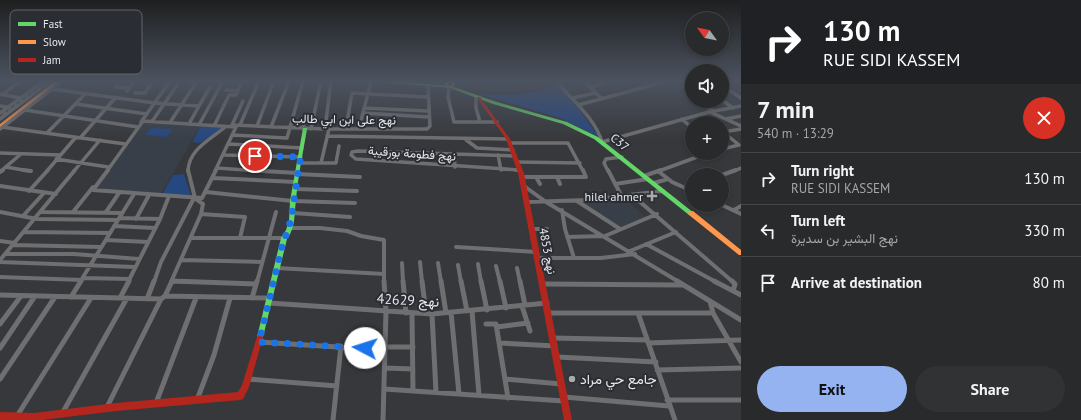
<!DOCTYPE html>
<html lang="en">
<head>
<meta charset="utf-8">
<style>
	:root { --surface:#282a2c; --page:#303234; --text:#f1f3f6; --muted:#a5a7a9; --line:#444648; --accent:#95b2f1 }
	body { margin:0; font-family:"PT Sans",Vazirmatn,sans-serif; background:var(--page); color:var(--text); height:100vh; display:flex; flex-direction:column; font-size:15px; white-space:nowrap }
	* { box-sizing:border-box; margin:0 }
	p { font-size:13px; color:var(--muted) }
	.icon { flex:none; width:22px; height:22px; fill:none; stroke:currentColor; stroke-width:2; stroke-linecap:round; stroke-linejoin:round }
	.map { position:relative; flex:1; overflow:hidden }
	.sheet { display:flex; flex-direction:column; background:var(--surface); width:340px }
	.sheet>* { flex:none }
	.banner { background:#202124; color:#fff; overflow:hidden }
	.needle { width:26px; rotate:303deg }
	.fabs { position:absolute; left:685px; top:12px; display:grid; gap:8px }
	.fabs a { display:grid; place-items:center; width:44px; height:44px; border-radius:50%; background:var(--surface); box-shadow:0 2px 6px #0003,0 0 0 1px var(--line); font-size:20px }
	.pin { position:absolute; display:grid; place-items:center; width:34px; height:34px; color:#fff; margin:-17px; border:2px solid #fff; border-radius:50%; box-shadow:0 1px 4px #0007 }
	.me { position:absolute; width:44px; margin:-22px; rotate:275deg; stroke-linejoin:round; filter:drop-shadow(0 0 3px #0008) }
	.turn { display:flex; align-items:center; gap:14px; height:84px; padding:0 16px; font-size:18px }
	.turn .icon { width:52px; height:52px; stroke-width:2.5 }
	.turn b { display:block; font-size:28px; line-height:34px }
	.round { display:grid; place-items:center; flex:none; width:42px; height:42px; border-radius:21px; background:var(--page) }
	.head { display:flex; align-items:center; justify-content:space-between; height:68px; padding:0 16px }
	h1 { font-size:24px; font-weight:600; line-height:30px }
	.action { display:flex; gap:8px; margin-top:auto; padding:8px 16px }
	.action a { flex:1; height:46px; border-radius:24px; background:var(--accent); color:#111; font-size:16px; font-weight:600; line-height:46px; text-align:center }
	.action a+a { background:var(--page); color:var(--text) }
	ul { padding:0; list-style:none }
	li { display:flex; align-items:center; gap:12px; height:52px; padding:0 16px; border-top:1px solid var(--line) }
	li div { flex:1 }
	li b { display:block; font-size:15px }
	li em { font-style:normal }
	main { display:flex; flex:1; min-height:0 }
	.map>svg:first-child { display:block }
</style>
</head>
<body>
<main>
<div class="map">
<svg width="741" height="420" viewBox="0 0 741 420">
	<rect width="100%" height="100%" fill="#36383b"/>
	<path fill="#393f48" d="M143,121L201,125L160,195L93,190Z
		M626,199L646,218L620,228L581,203Z"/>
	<path fill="#264880" d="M555,84L571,99L599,137L560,118L480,94C505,95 533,97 555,84Z
		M201,126L222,128L200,143L192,142Z
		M151,128L172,129L167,137L145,135Z
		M184,174L191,196L162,195L173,175Z"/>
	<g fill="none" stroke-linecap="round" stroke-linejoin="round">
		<path stroke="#6f6f71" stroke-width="3.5" d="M556,81C572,100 595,118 602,142L709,112L741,106
			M584,81L602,99
			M0,83L3,81
			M115,87L129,88
			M449,87L448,97L454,122H497
			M591,87L613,81
			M52,89L155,103L199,106L190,122
			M728,89L741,98
			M226,90L238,91
			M127,91L134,81
			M687,92L692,95
			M135,93H145L153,81
			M0,94L21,98
			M2,95L20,81
			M476,97V108L480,122
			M572,98L595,93
			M722,100L733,108
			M700,101L713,111
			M76,104L147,114
			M578,105L668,81
			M0,106L8,107
			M199,106L210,87
			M364,108L428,111
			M25,110L138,127
			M710,112L741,126
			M0,113L44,81
			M363,113L429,117
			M701,114L712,123
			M0,119L50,81
			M682,119L692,128
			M726,119L741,116
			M153,120L180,81
			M171,121L197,81
			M141,122L170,81
			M200,123L223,81
			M215,124L229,95H236L242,81
			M232,125L243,101
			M233,125L325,129H427L430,126L428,85
			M240,125L259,81
			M257,126L274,81
			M2,127L125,144
			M271,127L289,81
			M346,128L352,93L428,97
			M359,128L371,82
			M0,129L62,81
			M303,129L305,116
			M311,129L321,81
			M325,129L331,81
			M722,131L739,145
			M48,132L86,93
			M723,132L741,129
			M233,135L287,138L303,81
			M327,136L508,139
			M81,137L116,97
			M465,139L477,148L513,150
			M510,143H568L583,171
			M229,144L302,148
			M722,149L739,145
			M0,153L60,155
			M454,154L455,167
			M224,155L301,157
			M498,155L501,170
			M515,156L358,151L352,152L351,155L356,159L520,170
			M56,159L108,167
			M517,162L580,163
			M299,163H336L339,146
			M321,163L329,129
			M6,167L29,171
			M217,168L261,171
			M1,171L21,154
			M47,171L76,137
			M74,171L100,140
			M107,171L143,121L236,127L215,171
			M188,171C189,149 210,140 225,127
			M608,171L604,163L606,159L622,157
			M659,171L708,153
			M734,171L741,168"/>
		<path stroke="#6f6f71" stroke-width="4" d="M23,170L31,171
			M108,170L93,190L202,198L216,170
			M188,170L195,198
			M245,170L298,173
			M516,170H520
			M608,170L622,197
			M658,171L672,182L692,191
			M0,172L3,170
			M297,174L360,177
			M722,175L736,170
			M644,176L661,170
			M522,177H586L583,170
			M536,177L540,184
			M557,177L560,184
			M213,178L296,182
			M654,183L668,179
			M615,184L648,179
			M0,186L56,194
			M524,186L546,202L679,282
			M295,189L357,191
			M29,191L48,170
			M206,192L293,201L355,203
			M632,195L733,282
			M577,201L620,229
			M527,202L587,200L663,191
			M722,205L741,214
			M562,210L565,229L574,258
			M734,210L741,206
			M0,212L37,219L118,220
			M41,212L122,213
			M73,212L93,187
			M106,212L119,193
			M293,213L350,217
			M201,214L245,217L240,238
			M23,216L44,193
			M119,218L160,219
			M136,219L149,195
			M114,226L155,228
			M289,228H320L347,231L361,236L384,240V274
			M532,229H547
			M24,232L110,233
			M567,237L605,236L657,214
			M191,238H284
			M106,240L148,242
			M0,241L15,243
			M646,244L716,282
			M13,245L101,247
			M456,247L537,252
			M630,251L676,232
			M6,254H74L139,259
			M538,258H601L635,254
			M0,260L75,170
			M181,260L262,262
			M0,262L135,267
			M420,262L422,282
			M402,263L403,282
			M438,263L441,282
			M478,264L481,282
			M458,265L461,282
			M496,266L500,282
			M277,268L384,274V282
			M517,268L520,282
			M0,277L82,280
			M83,278L130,279
			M172,281L192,282
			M80,282L134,194
			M128,282L160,219L169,196
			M154,282L161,262L194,198
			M171,282L201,214L203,204L196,199
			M257,282L276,212"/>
		<path stroke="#6f6f71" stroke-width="5" d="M172,281L256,284
			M403,281L406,313
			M422,281L426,313
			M441,281L446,313
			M461,281L467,311
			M481,281L487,310
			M500,281L506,308
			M520,281L525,305
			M677,281L741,320
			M714,281L741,295
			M732,281L735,284L733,291
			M543,284L683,285
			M0,295L161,299L165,296L270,298
			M165,296L172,281
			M71,297L81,281
			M120,298L129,281
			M252,298L257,281
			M147,299L154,281
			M710,301L713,313L741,362
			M269,303L432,314L547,303
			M522,306L530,331
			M472,311L479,395
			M451,312L459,394
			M412,313L413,391
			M548,313H713
			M638,313L675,420
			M432,314L436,392
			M0,324L21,296
			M486,324H496L508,398
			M497,327L528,323
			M553,338L647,340
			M259,342L385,350
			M499,343L555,346
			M648,343L741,340
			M386,347H413
			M0,348L35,296
			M557,357L656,362
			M385,368L413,369
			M657,370L741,368
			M0,379L55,297
			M248,379L337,386
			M505,379L561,384
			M384,389L564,401
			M564,397L669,406
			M197,400L214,355L230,298
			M667,400H741
			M156,403L196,298
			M107,407L161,299
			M63,412L127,298
			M17,416L91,298
			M333,420L341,346
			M383,420L386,311L384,281"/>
		<path fill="#63d668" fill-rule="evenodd" d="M369,81H393L451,86L497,102L567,122L598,137L694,213L693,215H689L594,139L563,124L493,104L450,88Z
			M303,128H307V129C303,153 298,176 296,200C294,214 296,227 287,239L263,337L262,339L260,340L258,339L257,337L281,238L286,230L289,221L290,201Z"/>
		<path fill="#ff974d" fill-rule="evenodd" d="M55,81H60L0,127V124Z
			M445,81H455V85L452,88H447L445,85ZM450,82L452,84L450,86L448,84Z
			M689,211H693L741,250V255H739L689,215L688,213Z"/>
		<path fill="#b3261e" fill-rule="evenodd" d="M478,97H480L510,139L524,173L572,420H564L518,173L506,139L477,98Z
			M260,334L262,335L263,337L249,387L243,399L240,400L116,411L42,420H0V412L34,413L116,403L238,392L242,385L257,337L258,335Z"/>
		<defs>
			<path id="rail" d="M0,116L48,81"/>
		</defs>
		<use href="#rail" stroke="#6f6f71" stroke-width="2"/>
		<use href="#rail" stroke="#2a2d33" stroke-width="1" stroke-dasharray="3.5" stroke-linecap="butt"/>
	</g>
	<linearGradient id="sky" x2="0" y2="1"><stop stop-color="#1e1f20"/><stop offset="0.58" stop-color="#4c5360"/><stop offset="1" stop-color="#4c5360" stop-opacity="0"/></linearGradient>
	<rect width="741" height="140" fill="url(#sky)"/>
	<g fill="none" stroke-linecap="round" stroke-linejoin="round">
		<path stroke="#1a73e8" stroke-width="7" stroke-dasharray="0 12.6" d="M255,156L301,157C297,172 292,231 284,238L259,342L365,348"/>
	</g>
	<g fill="#a8aaad" stroke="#2a2d33" stroke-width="1.5">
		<path d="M650 190h4v4h4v4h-4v4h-4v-4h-4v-4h4z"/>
		<circle cx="572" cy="379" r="4"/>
	</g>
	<g text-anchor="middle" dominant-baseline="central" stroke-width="4" stroke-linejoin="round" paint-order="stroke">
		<g font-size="12" fill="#e6e8eb" stroke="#2a2d33">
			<text transform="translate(344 119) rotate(1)">نهج على ابن ابي طالب</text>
			<text transform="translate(620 142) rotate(39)">C37</text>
			<text transform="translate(412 153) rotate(4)">نهج فطومة بورقيبة</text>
			<text transform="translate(548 251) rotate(79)">نهج 4853</text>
		</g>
		<g font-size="12" fill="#e6e8eb" stroke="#2a2d33" text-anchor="end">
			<text x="643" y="196">hilel ahmer</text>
		</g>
		<g font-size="14" fill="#e6e8eb" stroke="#2a2d33">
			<text transform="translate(408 300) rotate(3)">نهج 42629</text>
		</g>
		<g font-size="14" fill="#e6e8eb" stroke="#2a2d33" text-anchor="start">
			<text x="580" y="379">جامع حي مراد</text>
		</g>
	</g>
	<rect x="10" y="10" width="132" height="64" rx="6" fill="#2a2d33" stroke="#62656a" stroke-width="1"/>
	<rect x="18" y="22" width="18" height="4" fill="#63d668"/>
	<rect x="18" y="40" width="18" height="4" fill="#ff974d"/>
	<rect x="18" y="58" width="18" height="4" fill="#b3261e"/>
	<g font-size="11" fill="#e6e8eb">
		<text x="43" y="28">Fast</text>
		<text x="43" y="46">Slow</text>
		<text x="43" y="64">Jam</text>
	</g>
</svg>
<div class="fabs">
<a><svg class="needle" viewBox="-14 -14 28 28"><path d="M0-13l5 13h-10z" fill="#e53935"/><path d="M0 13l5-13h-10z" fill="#a5a7a9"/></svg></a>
<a><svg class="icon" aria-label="sound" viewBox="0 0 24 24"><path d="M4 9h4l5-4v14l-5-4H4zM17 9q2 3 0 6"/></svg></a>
<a>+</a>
<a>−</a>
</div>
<div class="pin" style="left:255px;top:156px;background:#d93025"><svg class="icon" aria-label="arrive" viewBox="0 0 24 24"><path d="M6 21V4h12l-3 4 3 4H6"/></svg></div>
<svg class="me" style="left:365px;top:348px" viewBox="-20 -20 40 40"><circle r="19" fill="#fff"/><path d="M0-13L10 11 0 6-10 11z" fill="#1a73e8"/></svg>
</div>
<section class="sheet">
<div class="banner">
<div class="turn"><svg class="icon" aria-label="right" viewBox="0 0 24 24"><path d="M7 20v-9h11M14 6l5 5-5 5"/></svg><div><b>130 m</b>RUE SIDI KASSEM</div></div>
</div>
<div class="head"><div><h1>7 min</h1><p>540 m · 13:29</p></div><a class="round" style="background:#d93025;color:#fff"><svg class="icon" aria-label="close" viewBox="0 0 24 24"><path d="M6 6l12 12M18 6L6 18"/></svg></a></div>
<ul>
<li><svg class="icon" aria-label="right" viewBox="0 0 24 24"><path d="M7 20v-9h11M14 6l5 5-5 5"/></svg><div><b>Turn right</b><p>RUE SIDI KASSEM</p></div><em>130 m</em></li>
<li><svg class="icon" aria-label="left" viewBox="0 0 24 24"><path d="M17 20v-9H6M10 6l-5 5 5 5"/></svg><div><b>Turn left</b><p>نهج البشير بن سديرة</p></div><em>330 m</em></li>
<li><svg class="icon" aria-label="arrive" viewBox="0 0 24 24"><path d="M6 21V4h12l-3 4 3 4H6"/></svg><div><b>Arrive at destination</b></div><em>80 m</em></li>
</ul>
<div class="action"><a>Exit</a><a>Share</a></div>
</section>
</main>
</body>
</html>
